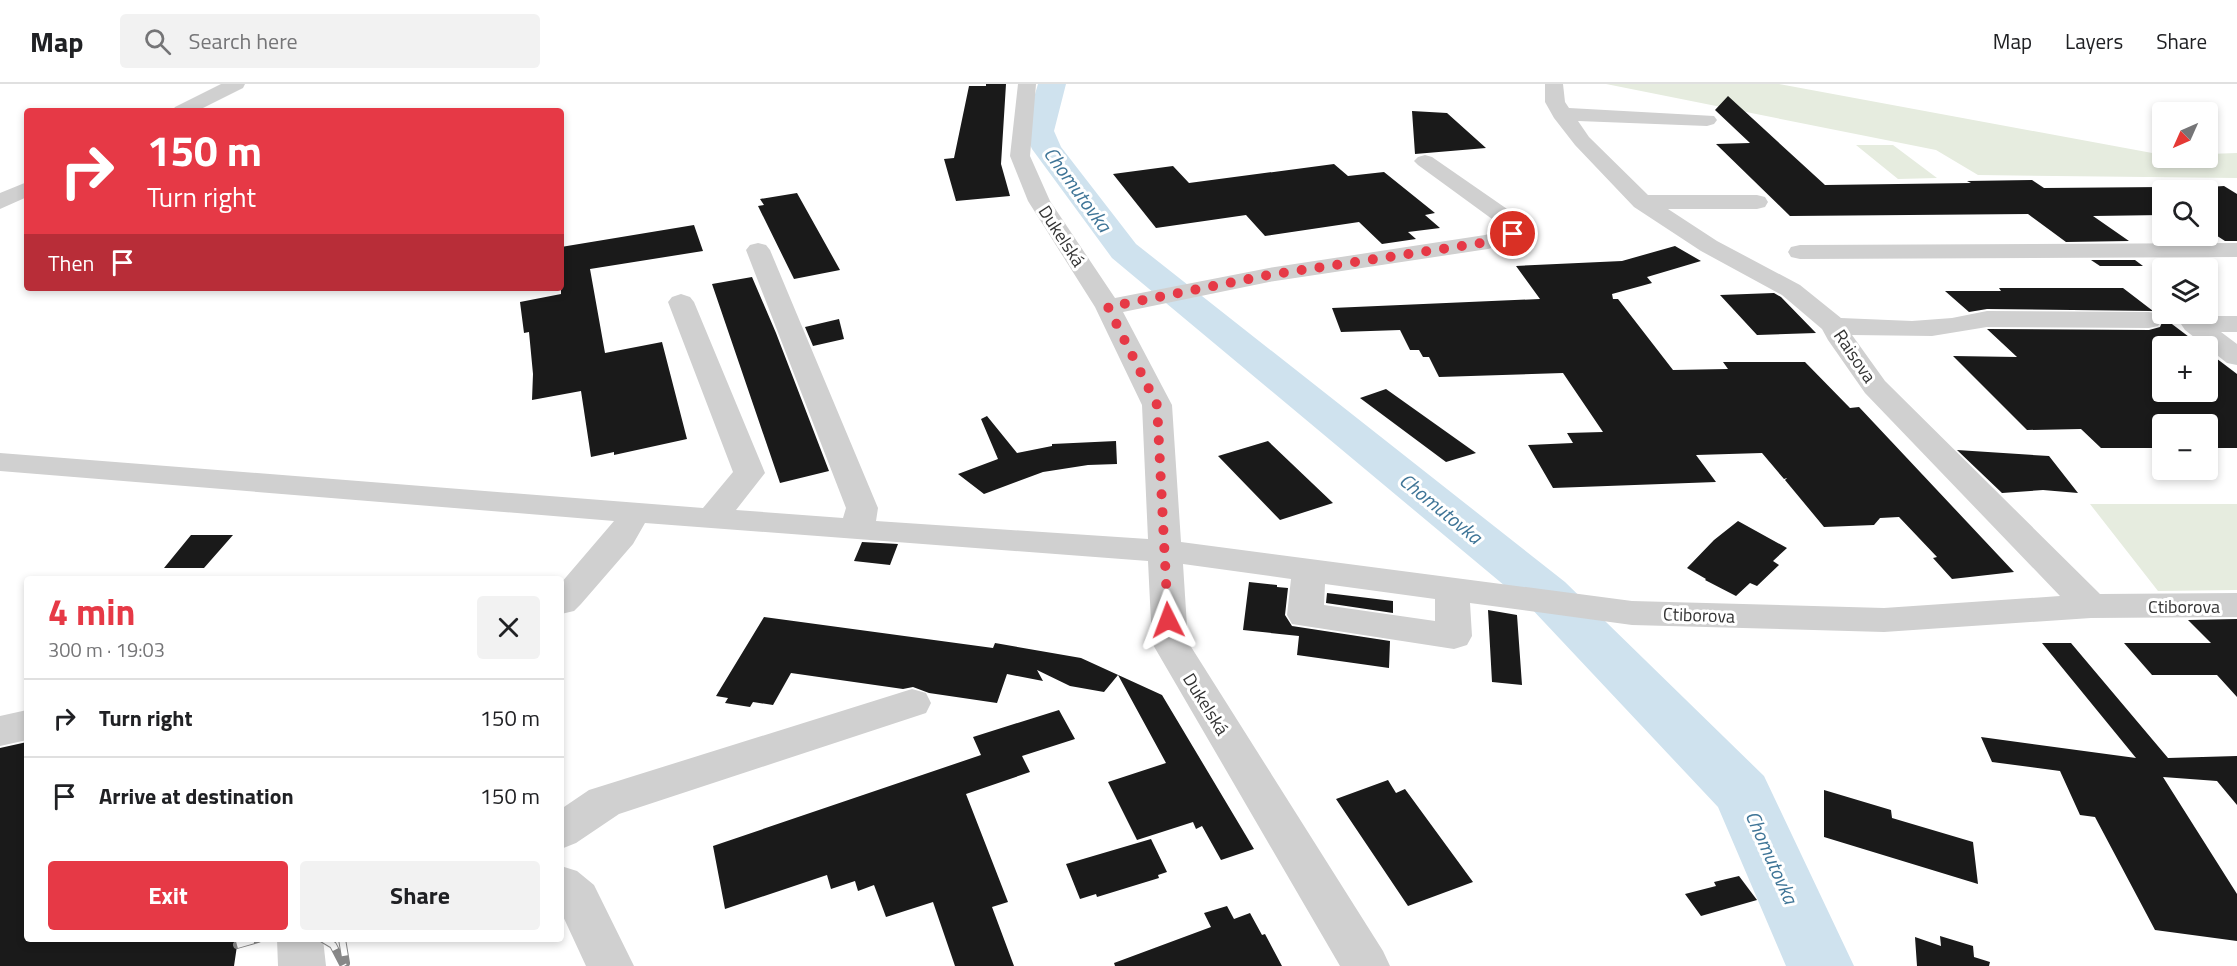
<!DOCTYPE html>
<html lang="en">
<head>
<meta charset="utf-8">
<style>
	:root { --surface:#fff; --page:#f2f2f2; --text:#202124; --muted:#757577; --line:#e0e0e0; --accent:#e63946 }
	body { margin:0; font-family:"Titillium Web",sans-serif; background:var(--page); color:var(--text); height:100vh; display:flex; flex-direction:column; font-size:22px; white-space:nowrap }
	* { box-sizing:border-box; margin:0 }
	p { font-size:20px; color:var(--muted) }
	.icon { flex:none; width:33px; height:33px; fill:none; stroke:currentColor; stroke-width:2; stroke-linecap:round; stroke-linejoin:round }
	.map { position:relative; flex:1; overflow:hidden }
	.sheet { position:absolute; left:24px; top:492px; width:540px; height:366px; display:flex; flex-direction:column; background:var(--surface); border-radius:6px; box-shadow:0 3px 9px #0003 }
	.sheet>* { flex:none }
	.top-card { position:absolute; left:24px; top:24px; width:540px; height:183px; border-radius:6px; box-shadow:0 3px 9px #0003; background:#e63946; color:#fff; overflow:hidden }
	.needle { width:39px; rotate:225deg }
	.tools { position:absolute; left:2152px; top:18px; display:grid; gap:12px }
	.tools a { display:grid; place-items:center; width:66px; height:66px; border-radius:6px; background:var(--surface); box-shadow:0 3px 9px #0003; font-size:30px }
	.pin { position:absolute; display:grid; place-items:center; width:51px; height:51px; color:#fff; margin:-26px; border:3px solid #fff; border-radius:50%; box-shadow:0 2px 6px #0007 }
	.me { position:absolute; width:66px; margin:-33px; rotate:357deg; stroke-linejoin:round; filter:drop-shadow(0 0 4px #0008) }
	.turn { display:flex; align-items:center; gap:21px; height:126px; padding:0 24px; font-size:27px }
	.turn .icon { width:78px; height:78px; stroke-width:2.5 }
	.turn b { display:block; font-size:42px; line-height:51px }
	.then { display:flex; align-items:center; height:57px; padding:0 24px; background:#0003; gap:12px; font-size:22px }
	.round { display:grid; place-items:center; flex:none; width:63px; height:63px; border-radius:6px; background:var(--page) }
	.overview { display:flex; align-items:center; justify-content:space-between; height:102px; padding:0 24px }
	h1 { font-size:36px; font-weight:700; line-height:45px; color:var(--accent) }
	.button { display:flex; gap:12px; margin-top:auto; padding:12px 24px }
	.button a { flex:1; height:69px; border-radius:6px; background:var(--accent); color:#fff; font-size:24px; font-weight:700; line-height:69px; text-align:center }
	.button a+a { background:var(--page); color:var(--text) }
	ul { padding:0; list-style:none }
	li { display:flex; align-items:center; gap:18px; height:78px; padding:0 24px; border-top:2px solid var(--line) }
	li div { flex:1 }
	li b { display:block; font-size:22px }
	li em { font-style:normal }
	header { display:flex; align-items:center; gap:36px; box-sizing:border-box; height:84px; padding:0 30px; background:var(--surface); border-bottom:2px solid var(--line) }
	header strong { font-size:28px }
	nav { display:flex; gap:33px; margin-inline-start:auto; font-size:21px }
	.search { width:420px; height:54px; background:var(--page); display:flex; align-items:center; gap:15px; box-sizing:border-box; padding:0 21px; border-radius:6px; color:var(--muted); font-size:22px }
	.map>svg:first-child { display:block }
</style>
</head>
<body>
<header>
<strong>Map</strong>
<div class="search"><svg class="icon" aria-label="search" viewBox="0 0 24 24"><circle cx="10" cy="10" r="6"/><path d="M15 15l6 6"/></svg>Search here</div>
<nav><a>Map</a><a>Layers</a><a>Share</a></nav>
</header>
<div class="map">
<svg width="2237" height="882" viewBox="0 0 2237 882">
	<rect width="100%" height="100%" fill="#fff"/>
	<path fill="#e6ecdf" d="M1606,0H1779L2163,71V74H2208V70L2237,69V94L1978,91L1936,66Z
		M1856,61H1893L1937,94L1898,95Z
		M2090,420H2237V506L2158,507Z"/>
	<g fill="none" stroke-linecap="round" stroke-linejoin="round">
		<path fill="#cfe2ee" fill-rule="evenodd" d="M1038,0H1066L1054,47L1061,63L1136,160L1565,498L1764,692L1854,882H1786L1718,723L1529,522L1112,174L1032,65L1024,47Z"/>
	</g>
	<path fill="#1a1a1a" d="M986,0H1006L1001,80L1010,112L956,117L944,75L954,74L969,2H986Z
		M1728,12L1825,101L1971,99L1967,97L2032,96L2044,104L2163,103V131L2093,132L2129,157L2066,158L2028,130L1790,132L1716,60L1750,59L1715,26Z
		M1412,27L1447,29L1486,64L1415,70Z
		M1334,80L1348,92L1384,88L1435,129L1425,131L1440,144L1408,148L1416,155L1382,160L1359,138L1265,152L1246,131L1156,144L1113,90L1173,82L1189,99Z
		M2224,102L2237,110V157H2225L2208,146V103Z
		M797,109L840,186L794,195L758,122L764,121L760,115Z
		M694,141L703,167L590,185L605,269L662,258L687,355L614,371V368L591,373L581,307L532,316L533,290L529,248L524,249L520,218L561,210V163Z
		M1675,162L1701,177L1647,193L1652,199L1612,210L1613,215H1618L1673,286L1728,285L1723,278H1805L1850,324L1859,323L2014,488L1952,495L1933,474L1937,473L1899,433L1880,434L1874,441L1824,443L1785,396L1787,394L1784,395L1762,369L1696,371L1716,398L1553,404L1528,361L1573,359L1567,349L1603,348L1563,289L1439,293L1429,273H1423L1419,266H1410L1400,246L1341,248L1332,224L1540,215L1516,182L1622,177Z
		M2091,176H2135L2143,182H2100Z
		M752,193L776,249L829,387L780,399L712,200Z
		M1999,204H2123L2153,227L1987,225L1969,228L1945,207H2001Z
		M1774,209L1781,213L1816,249L1757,251L1720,211Z
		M2164,234L2201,262H2163V308H2208V268L2237,290V364H2208V340H2163V364H2101L2081,345L2027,346L1953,272L2017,273L1987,245L2149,246L2160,243Z
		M839,235L844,255L813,262L805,243Z
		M1386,305L1476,369L1446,378L1360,314Z
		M987,332L1017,369L1052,362V360L1116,357L1117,380L1088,381L1043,388L984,410L958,390L998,375L981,335Z
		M1268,357L1333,419L1280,436L1218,372Z
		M1957,366L2049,372L2078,409L2043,406L2002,409Z
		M1738,437L1787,464L1773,477L1779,481L1757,502L1750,499L1736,512L1705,496L1706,495L1687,484L1714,456Z
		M191,451H233L204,484H164Z
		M862,458L898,460L890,481L854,477Z
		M1249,498L1277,501V503L1288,504L1285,531L1292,542L1390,557L1389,584L1297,571L1299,552L1243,546Z
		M1327,509L1393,517V529L1326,519Z
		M1488,526L1517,531L1522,601L1492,598Z
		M764,533L993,564L995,559L1081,574L1162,611L1254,765L1221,776L1202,742L1196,745L1193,738L1137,756L1108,698L1166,679L1118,591L1104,608L1070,602L1037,586L1043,597L1007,590L997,619L929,609L913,603L903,605L791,589L773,621L753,618L750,623L725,619L728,614L716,612Z
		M2237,535V613L2217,591H2152L2124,559H2211L2188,536Z
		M2042,559H2071L2168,674L2237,672V721L2217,697L2163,693L2237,810V857L2155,846L2095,733L2080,731L2060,687L1992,678L1981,653L2136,674Z
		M1059,626L1075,655L1022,672L1030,688L966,710L1008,818L992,823L1014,882H955L933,818L886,833L874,801L858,807L855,797L831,805L827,791L725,825L713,762L981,671L973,653Z
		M27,658V855H238L234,882H0V664Z
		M1388,696L1396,709L1405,705L1473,798L1408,822L1336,715Z
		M1824,706L1891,726L1892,734L1973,758L1978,800L1824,753Z
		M1151,755L1167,788L1158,791L1159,794L1097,813L1096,810L1080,815L1066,780Z
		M1739,792L1757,816L1701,832L1685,810L1716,802L1714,798Z
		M1227,822L1234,835L1250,829L1262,851L1265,850L1282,882H1115L1114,879L1211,843L1204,829Z
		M1940,852L1973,862L1974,873L1990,878L1989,882H1917L1915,853L1941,862Z"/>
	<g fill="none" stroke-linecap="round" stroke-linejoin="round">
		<path fill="#d0d0d0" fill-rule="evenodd" d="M221,0H245L243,4L197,27H172L175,23Z
			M1018,0H1036L1030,72L1050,117L1115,214L1269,184L1485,151L1502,146L1503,143L1418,81L1414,77L1418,73L1425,71L1432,73L1523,136L1527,141L1521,155L1488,165L1269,198L1123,228L1172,321L1181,458L1632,517L1884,524L2060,512L1865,309L1828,256L1822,245L1782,211L1701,167L1634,123L1575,61L1554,34L1545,18V0H1563L1565,18L1569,24L1714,32L1717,36L1714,40L1707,42L1578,37L1589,53L1648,111H1757L1765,113L1768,118L1765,123L1757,125H1668L1717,157L1800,201L1841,234L1912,237L1952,234L1987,227L2149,228L2158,230L2162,236L2158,242L2149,244L1987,243L1932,252L1852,251L1885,297L2100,510L2237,509V533L2091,534L1884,548L1632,541L1470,519L1472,552L1467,561L1454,565L1292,540L1287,531L1291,495L1183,480L1188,558L1383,867L1390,882H1340L1152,559L1148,477L645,439L633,460L581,520L574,527L561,530V499L614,437L0,387V369L703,424L733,388L668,218L672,213L681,210L690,213L694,218L765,389L736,426L843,434L846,424L746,166L750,161L758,159L766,161L770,166L878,424L876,437L1148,455L1142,321L1095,223L1028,117L1010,72ZM1325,500L1435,515V537L1324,521Z
			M27,98V113L0,125V109Z
			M2237,159V173L1800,175L1791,173L1788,168L1791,163L1800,161Z
			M2194,232H2237V248H2221L2237,260V281L2227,279L2185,246L2181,240L2185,234Z
			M912,605L926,609L931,619L926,629L619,730L576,759L561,765V725L589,706Z
			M27,626V656L0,662V632Z
			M561,782L577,787L594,801L634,882H586L561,828Z
			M277,855H323L326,882H278Z"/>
		<defs>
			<path id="rail" d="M323,855L333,861L344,882
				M342,855L346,879
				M237,861L258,855"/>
		</defs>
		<use href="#rail" stroke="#888" stroke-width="8"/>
		<use href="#rail" stroke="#fff" stroke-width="6" stroke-dasharray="17" stroke-linecap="butt"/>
	</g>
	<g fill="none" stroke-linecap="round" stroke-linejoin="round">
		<path stroke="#e63946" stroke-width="10" stroke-dasharray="0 18" d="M1168,536L1157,321L1108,223L1269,191L1488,158L1513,150"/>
	</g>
	<g text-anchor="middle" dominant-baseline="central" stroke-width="6" stroke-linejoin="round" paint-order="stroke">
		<g font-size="18" fill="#333" stroke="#fff">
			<text transform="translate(1062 152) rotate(57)">Dukelská</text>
			<text transform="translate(1855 272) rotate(56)">Raisova</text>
			<text x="2184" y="522">Ctiborova</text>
			<text transform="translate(1699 531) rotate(2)">Ctiborova</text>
			<text transform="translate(1206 620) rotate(58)">Dukelská</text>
		</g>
		<g font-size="20" font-style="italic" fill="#3f7597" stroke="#fff">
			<text transform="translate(1078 105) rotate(54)">Chomutovka</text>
			<text transform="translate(1441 424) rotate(39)">Chomutovka</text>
			<text transform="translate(1772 773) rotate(66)">Chomutovka</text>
		</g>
	</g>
</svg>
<div class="tools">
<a><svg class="needle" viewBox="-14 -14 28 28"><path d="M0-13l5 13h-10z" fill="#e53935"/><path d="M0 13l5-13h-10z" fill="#757577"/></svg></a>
<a><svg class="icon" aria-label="search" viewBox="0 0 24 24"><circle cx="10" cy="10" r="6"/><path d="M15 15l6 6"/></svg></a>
<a><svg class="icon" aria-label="layers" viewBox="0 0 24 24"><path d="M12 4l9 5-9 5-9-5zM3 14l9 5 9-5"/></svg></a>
<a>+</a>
<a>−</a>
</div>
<div class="pin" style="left:1513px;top:150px;background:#d93025"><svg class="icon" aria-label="arrive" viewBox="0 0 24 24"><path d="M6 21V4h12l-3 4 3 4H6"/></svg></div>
<svg class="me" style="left:1168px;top:536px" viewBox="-20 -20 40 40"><path d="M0-17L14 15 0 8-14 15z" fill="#e63946" stroke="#fff" stroke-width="4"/></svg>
<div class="top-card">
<div class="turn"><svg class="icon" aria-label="right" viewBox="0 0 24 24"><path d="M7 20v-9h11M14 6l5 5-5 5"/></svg><div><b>150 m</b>Turn right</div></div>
<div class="then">Then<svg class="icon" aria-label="arrive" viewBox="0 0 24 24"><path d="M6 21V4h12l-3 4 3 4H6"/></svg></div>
</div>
<section class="sheet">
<div class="overview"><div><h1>4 min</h1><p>300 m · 19:03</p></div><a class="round"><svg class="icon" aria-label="close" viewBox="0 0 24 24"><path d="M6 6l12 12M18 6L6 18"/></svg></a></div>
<ul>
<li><svg class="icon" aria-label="right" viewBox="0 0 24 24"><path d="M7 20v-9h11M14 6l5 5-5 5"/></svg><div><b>Turn right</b></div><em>150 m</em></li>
<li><svg class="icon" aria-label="arrive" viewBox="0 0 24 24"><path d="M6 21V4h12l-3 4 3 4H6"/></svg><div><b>Arrive at destination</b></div><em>150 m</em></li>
</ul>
<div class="button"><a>Exit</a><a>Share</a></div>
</section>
</div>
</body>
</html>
